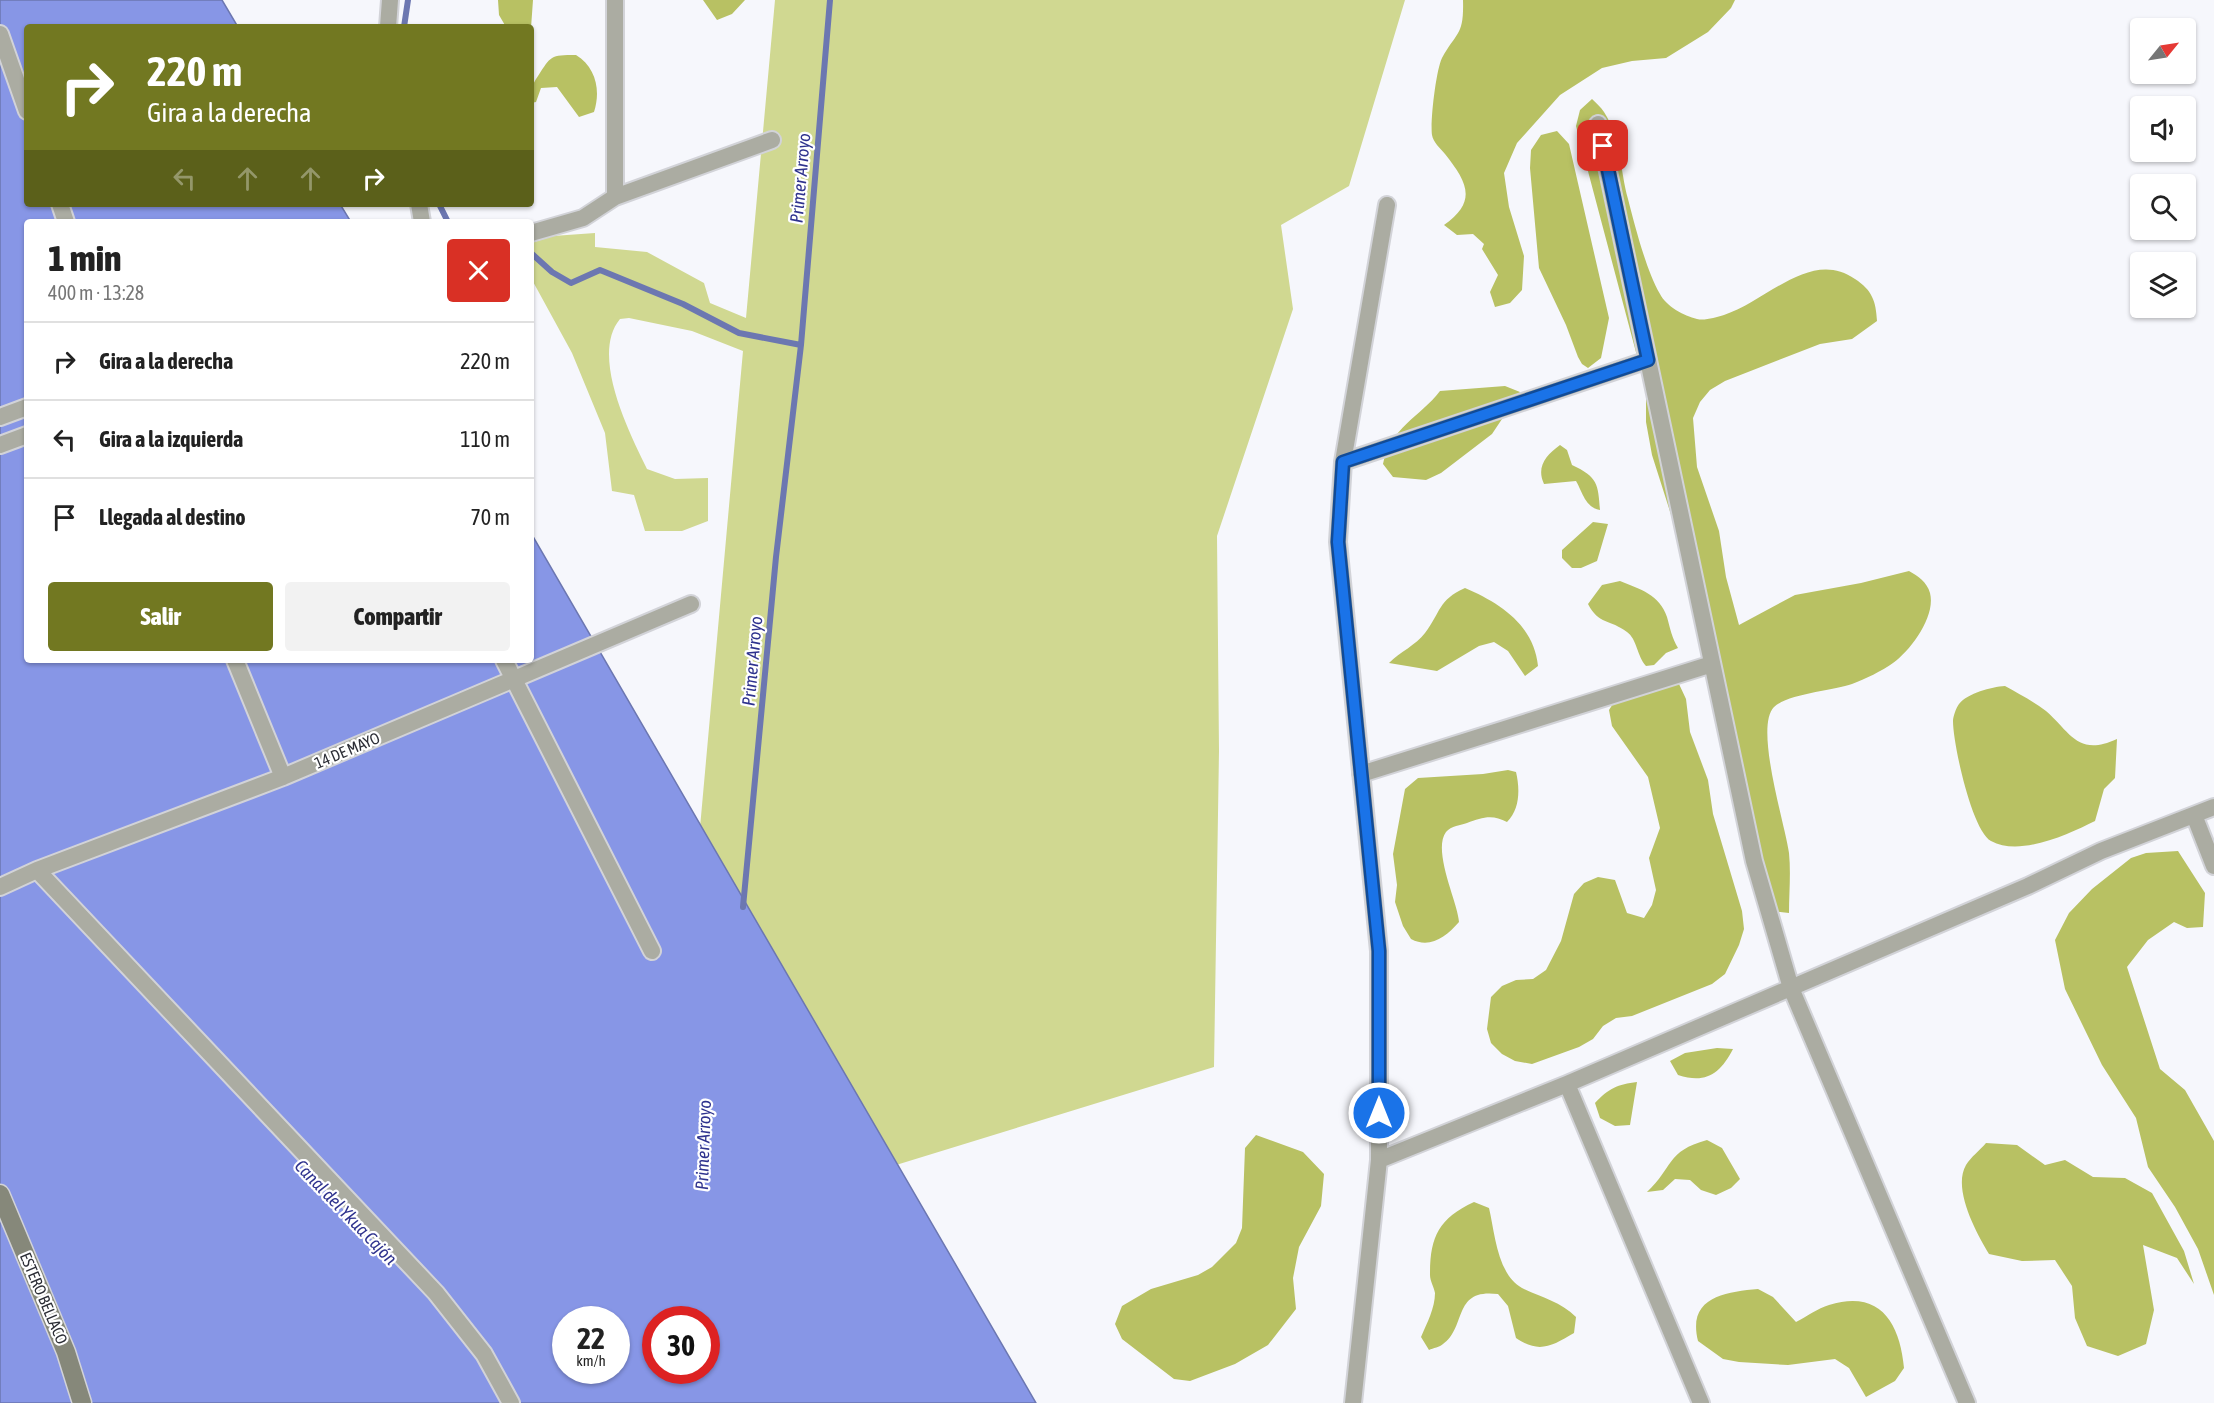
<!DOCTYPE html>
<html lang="es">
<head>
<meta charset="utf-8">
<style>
	:root { --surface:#fff; --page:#f2f2f2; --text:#222; --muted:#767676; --line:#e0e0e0; --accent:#727821 }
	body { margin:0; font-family:"Asap Condensed",sans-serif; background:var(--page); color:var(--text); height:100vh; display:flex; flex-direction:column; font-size:22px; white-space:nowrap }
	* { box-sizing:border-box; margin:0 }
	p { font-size:20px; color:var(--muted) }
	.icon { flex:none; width:33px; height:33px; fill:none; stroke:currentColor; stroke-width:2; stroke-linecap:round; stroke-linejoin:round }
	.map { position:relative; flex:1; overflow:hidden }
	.sheet { position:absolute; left:24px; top:219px; width:510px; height:444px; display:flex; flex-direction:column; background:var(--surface); border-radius:6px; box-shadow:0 2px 4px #0004 }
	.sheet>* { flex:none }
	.hud { position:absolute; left:24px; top:24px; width:510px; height:183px; border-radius:6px; box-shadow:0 2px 4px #0004; background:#727821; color:#fff; overflow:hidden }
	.needle { width:39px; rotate:60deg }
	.controls { position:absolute; left:2130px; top:18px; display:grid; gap:12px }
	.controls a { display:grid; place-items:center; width:66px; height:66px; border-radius:6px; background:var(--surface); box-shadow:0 2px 4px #0004; font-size:30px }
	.speed { position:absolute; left:552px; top:1306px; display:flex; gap:12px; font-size:30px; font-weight:700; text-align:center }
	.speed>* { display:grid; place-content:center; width:78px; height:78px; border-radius:50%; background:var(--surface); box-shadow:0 2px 4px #0004; line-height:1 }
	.speed small { font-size:15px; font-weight:400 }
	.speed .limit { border:9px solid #d22; background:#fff; color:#111 }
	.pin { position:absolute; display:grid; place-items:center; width:51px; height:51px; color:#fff; margin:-26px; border-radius:12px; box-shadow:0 3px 9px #0006 }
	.me { position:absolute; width:66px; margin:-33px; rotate:0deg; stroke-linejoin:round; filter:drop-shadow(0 0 4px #0008) }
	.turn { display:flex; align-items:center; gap:21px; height:126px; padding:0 24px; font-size:27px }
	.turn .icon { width:78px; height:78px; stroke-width:2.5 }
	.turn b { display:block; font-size:42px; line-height:51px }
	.lanes { display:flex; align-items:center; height:57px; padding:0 24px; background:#0003; justify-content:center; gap:30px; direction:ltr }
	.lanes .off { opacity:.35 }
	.round { display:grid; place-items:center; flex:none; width:63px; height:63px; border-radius:6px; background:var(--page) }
	.overview { display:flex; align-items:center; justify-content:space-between; height:102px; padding:0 24px }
	h1 { font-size:36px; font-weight:800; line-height:45px }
	.primary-button { display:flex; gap:12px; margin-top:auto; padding:12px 24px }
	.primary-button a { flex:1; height:69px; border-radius:6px; background:var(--accent); color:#fff; font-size:24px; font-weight:800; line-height:69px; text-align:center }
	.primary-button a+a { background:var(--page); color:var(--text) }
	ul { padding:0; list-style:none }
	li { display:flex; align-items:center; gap:18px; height:78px; padding:0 24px; border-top:2px solid var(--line) }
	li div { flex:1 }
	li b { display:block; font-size:22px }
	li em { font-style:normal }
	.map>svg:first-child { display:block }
</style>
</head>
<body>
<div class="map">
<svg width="2214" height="1403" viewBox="0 0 2214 1403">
	<rect width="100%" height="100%" fill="#f6f7fc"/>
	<path fill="#d0d891" d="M775,0H1405L1349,186L1281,225L1293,309L1217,536L1219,751L1214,1067L747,1211L695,883L743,351L692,331L629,318L620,319C590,355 629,432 647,469L675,479L708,478V521L682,531H645L634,495L612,491L605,433L572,353L531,278V243L553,236L595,233V247L647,252L704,283L710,303L746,318Z"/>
	<path fill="#b8c163" d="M498,0H533L531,28L506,27L499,15Z
		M703,0H745L732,14L717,20Z
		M1463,0H1735L1731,8L1708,32L1666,58L1632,61L1602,68L1560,95L1517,143L1504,173L1509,207L1524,256L1522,290L1510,303L1495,307L1490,292L1498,275L1482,249L1484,244L1473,234L1457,235L1444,225C1478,201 1467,182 1445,154C1440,148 1433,142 1432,135C1430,122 1436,70 1442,58C1457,31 1464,36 1463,0Z
		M576,55C596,67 601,91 594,112L579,117L557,87L541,88L536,102L531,103C531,91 531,86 538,76C551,56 550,55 576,55Z
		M1592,99C1596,103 1601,107 1604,112C1621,138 1620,170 1628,199C1635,226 1646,270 1660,294C1666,306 1684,316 1697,319C1705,321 1716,317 1724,315C1767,301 1811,248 1855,279C1872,290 1876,301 1877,321L1852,339L1820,344L1725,381L1710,390L1700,402L1693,418L1697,467L1719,531L1726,577L1739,625L1795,595L1861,583L1909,571C1918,576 1927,582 1930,593C1936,616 1911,650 1893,663C1882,671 1865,679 1852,684C1835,690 1787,694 1774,707C1754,727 1785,824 1789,853C1791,873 1789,893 1789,913L1772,911L1720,713L1702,665L1697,614L1688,568L1652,455L1646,422V390L1576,126L1580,110Z
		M1557,131L1569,144L1609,318L1601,358L1588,368L1582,364L1578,357L1566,325L1539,268L1530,168L1531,150L1541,135Z
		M1505,386L1520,392L1492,434L1441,473L1426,480L1393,477L1383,464C1390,428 1420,417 1440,391Z
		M1560,445L1567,450L1572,465C1598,477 1598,484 1600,510C1585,507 1583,493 1576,481L1544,484C1536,467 1546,455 1560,445Z
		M1593,522L1608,524L1597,561L1581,568H1572L1562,558V550Z
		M1620,581C1640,589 1660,595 1667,617C1670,628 1672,638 1678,648L1666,653L1654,665L1646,666C1637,656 1637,639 1627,632C1610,619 1599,625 1588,604L1602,585Z
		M1465,588C1500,603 1534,625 1538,666L1525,676L1508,651L1494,642L1479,646L1437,671L1389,663C1400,652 1416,645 1425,633C1441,612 1438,600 1465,588Z
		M1647,678L1679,684L1686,699L1690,732L1708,780L1713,814L1742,911L1744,929L1739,945L1725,974L1712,984L1632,1016L1616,1018L1603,1026L1593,1039L1579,1047L1532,1064L1515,1061L1502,1054L1491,1043L1487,1029L1491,997L1502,986L1516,980L1533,979L1546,970L1561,941L1574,894L1584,883L1598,877L1615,880L1627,913L1644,918L1652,905L1656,890L1649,858L1660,828L1648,777L1612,726L1609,710L1618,696Z
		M2005,686C2019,694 2033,701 2046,711C2071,733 2078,757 2117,739L2115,778L2104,789L2095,821C2069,834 2020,857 1991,841C1972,831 1953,744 1953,721C1953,717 1956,708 1959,704C1968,693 1991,687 2005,686Z
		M1508,770L1516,772C1520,789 1520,809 1507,822C1493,814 1482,817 1467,823C1461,825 1451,826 1446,832C1432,851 1458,903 1459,922C1446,937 1430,949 1411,939L1403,926L1395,902L1397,885L1393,854L1405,789L1418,778L1483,774Z
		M2178,851L2205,893L2203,927L2187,928L2174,922L2148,940L2127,967L2160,1069L2185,1090L2214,1141V1295L2198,1249L2175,1207L2148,1167L2136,1118L2102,1065L2065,989L2055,940L2069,913L2092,889L2131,858L2146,853Z
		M1717,1048L1733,1049C1720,1074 1706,1084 1678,1075L1670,1061L1685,1053Z
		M1637,1082L1630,1125L1615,1126L1600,1118L1595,1103C1608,1089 1618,1084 1637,1082Z
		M1256,1135L1303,1152L1324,1174L1321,1206L1299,1247L1293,1278L1296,1309L1268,1345L1235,1364L1190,1381L1174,1379L1122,1339L1115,1324L1122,1306L1151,1289L1198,1275L1212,1267L1236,1243L1242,1228L1245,1148Z
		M1707,1140L1722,1148L1740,1179L1731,1188L1716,1195L1701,1190L1690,1180L1675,1179L1663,1190L1647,1192C1673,1168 1666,1151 1707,1140Z
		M1986,1143L2017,1145L2045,1165L2065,1160L2093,1177L2125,1178L2152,1193L2184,1251L2194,1284L2177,1258L2143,1245L2154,1310L2146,1344L2118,1356L2087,1346L2075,1318L2072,1286L2055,1260L2022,1261L1989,1254C1977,1234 1952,1189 1966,1165C1971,1157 1980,1150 1986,1143Z
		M1474,1202L1489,1208C1495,1233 1497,1274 1522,1288C1542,1298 1560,1301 1576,1317L1574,1333C1552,1346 1539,1354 1516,1338L1508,1306L1498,1294C1452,1288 1467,1327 1443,1344C1440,1347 1433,1348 1429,1350L1421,1337C1427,1323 1435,1308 1435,1293C1434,1287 1430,1281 1430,1275C1430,1237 1438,1219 1474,1202Z
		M1758,1289L1773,1297L1796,1322C1806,1317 1818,1308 1829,1305C1880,1289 1900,1323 1904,1368L1895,1381L1866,1397L1849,1368L1835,1359L1788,1365L1739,1362L1723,1359L1698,1341C1687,1297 1725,1292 1758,1289Z"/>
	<path fill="#8796e6" stroke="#6c77b1" stroke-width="1.5" fill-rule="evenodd" d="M0,0H222L238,27H27V204H340L351,222H27V660H531V533L1036,1403H0ZM566,1320H616V1371H566ZM656,1320H706V1371H656Z"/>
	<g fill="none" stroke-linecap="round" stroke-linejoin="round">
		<path stroke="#6c77b1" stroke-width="6" d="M404,27L408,0
			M439,204L448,222
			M531,253L552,272L571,283L600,270L683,304L739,333L801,345
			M743,907L776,557L801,345L830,0"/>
		<defs>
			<path id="street" d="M388,27L390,0
				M0,34L27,111
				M1598,124L1754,861L1791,988L1967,1403
				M615,197V0
				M60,204L66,222
				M419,204L422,222
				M531,233L583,218L615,197L772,140
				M0,417L27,407
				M0,445L27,435
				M1343,462L1648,360
				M235,660L283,777
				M504,660L652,951
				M1361,774L1712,664
				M2194,815L2214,866
				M37,870L436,1293L484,1354L511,1403
				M0,887L37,870L283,777L691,604
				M1567,1084L1701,1403
				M1379,1160L1567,1084L2028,886L2101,851L2214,807
				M1353,1403L1379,1160V951L1338,542L1343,462L1387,205"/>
			<path id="secondary" d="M0,1194L66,1352L82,1403"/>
		</defs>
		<use href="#street" stroke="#d2d3d8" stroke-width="20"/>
		<use href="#secondary" stroke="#d2d3d8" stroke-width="21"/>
		<use href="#street" stroke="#abaca2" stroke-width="16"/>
		<use href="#secondary" stroke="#86887a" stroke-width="18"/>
	</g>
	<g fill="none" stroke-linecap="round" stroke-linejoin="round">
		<defs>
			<path id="route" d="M1379,1113V951L1338,542L1343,462L1648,360L1603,146"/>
		</defs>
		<use href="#route" stroke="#114b97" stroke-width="15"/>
		<use href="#route" stroke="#1a73e8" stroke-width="10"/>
	</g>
	<g text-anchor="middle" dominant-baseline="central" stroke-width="4.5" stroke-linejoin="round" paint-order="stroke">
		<g font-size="16" fill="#2c2e36" stroke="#fff">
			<text transform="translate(347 750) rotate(-23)">14 DE MAYO</text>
			<text transform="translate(44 1298) rotate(67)">ESTERO BELLACO</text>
		</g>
		<g font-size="18" font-style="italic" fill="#2f338e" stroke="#fff">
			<text transform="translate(800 178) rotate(-85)">Primer Arroyo</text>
			<text transform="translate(752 661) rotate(-85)">Primer Arroyo</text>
			<text transform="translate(703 1145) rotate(-88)">Primer Arroyo</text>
			<text transform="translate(346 1212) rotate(46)">Canal del Ykua Cajón</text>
		</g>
	</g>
</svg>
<div class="controls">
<a><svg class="needle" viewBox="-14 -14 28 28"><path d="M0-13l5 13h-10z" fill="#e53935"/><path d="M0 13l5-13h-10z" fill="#767676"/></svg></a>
<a><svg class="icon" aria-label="sound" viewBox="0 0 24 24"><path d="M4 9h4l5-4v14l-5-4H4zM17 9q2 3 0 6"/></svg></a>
<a><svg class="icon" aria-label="search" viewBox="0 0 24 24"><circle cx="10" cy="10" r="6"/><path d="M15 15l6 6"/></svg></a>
<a><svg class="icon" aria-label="layers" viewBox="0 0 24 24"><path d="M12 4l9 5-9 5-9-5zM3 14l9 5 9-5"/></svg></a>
</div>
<div class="speed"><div>22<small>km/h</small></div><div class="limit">30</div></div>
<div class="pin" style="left:1603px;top:146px;background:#d93025"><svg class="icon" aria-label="arrive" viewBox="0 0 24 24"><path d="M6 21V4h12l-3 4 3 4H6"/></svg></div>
<svg class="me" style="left:1379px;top:1113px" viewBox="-20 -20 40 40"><circle r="17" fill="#1a73e8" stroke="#fff" stroke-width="3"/><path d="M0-11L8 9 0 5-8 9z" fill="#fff"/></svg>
<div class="hud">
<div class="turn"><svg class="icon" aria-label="right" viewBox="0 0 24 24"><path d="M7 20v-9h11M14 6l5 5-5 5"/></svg><div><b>220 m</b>Gira a la derecha</div></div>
<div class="lanes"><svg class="icon off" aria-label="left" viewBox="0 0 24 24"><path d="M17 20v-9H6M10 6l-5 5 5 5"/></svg><svg class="icon off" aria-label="ahead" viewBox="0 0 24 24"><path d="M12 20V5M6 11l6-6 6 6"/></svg><svg class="icon off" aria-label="ahead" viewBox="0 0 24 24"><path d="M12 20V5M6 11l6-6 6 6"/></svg><svg class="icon" aria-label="right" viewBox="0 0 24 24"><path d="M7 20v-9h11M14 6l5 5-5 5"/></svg></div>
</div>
<section class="sheet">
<div class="overview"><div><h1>1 min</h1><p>400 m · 13:28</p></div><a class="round" style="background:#d93025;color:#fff"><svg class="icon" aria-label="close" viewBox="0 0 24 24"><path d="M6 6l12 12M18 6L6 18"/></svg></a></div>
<ul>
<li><svg class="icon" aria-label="right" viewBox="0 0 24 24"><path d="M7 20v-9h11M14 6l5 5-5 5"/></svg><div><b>Gira a la derecha</b></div><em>220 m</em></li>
<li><svg class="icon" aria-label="left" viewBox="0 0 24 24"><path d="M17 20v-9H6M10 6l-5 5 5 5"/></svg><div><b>Gira a la izquierda</b></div><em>110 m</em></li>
<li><svg class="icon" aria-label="arrive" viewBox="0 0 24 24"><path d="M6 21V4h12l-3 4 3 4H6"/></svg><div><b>Llegada al destino</b></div><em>70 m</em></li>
</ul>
<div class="primary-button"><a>Salir</a><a>Compartir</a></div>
</section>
</div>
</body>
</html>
